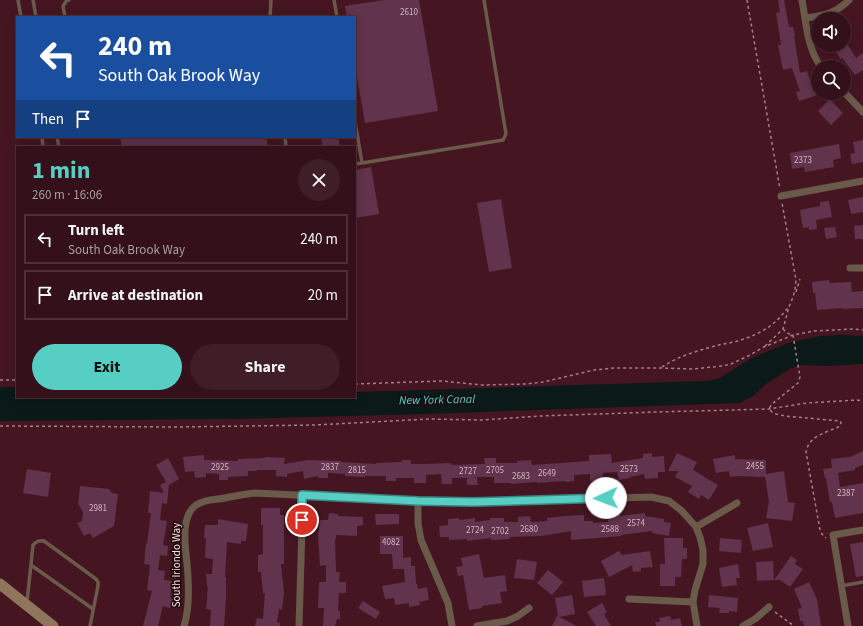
<!DOCTYPE html>
<html lang="en">
<head>
<meta charset="utf-8">
<style>
	:root { --surface:#34101a; --page:#3f1e27; --text:#f1f3f6; --muted:#a99da2; --line:#4e3039; --accent:#56cec3 }
	body { margin:0; font-family:"Source Sans 3",sans-serif; background:var(--page); color:var(--text); height:100vh; display:flex; flex-direction:column; font-size:15px; white-space:nowrap }
	* { box-sizing:border-box; margin:0 }
	p { font-size:13px; color:var(--muted) }
	.icon { flex:none; width:22px; height:22px; fill:none; stroke:currentColor; stroke-width:2; stroke-linecap:round; stroke-linejoin:round }
	.map { position:relative; flex:1; overflow:hidden }
	.details { position:absolute; left:16px; top:146px; width:340px; height:252px; display:flex; flex-direction:column; background:var(--surface); border-radius:0px; box-shadow:0 2px 10px #0003,0 0 0 1px var(--line) }
	.details>* { flex:none }
	.top-card { position:absolute; left:16px; top:16px; width:340px; height:122px; border-radius:0px; box-shadow:0 2px 10px #0003,0 0 0 1px var(--line); background:#1a4fa0; color:#fff; overflow:hidden }
	.buttons { position:absolute; left:811px; top:12px; display:grid; gap:8px }
	.buttons a { display:grid; place-items:center; width:40px; height:40px; border-radius:50%; background:var(--surface); box-shadow:0 2px 10px #0003,0 0 0 1px var(--line); font-size:20px }
	.pin { position:absolute; display:grid; place-items:center; width:34px; height:34px; color:#fff; margin:-17px; border:2px solid #fff; border-radius:50%; box-shadow:0 1px 4px #0007 }
	.me { position:absolute; width:44px; margin:-22px; rotate:268deg; stroke-linejoin:round; filter:drop-shadow(0 0 3px #0008) }
	.turn { display:flex; align-items:center; gap:14px; height:84px; padding:0 16px; font-size:18px }
	.turn .icon { width:52px; height:52px; stroke-width:2.5 }
	.turn b { display:block; font-size:28px; line-height:34px }
	.then { display:flex; align-items:center; height:38px; padding:0 16px; background:#0003; gap:8px; font-size:15px }
	.round { display:grid; place-items:center; flex:none; width:42px; height:42px; border-radius:21px; background:var(--page) }
	.head { display:flex; align-items:center; justify-content:space-between; height:68px; padding:0 16px }
	h1 { font-size:24px; font-weight:700; line-height:30px; color:var(--accent) }
	.cta { display:flex; gap:8px; margin-top:auto; padding:8px 16px }
	.cta a { flex:1; height:46px; border-radius:24px; background:var(--accent); color:#111; font-size:16px; font-weight:700; line-height:46px; text-align:center }
	.cta a+a { background:var(--page); color:var(--text) }
	ul { padding:0; list-style:none }
	li { display:flex; align-items:center; gap:12px; height:50px; margin:0 8px 6px; padding:0 8px; border:2px solid var(--line); border-radius:0px }
	li div { flex:1 }
	li b { display:block; font-size:15px }
	li em { font-style:normal }
	.map>svg:first-child { display:block }
</style>
</head>
<body>
<div class="map">
<svg width="863" height="626" viewBox="0 0 863 626">
	<rect width="100%" height="100%" fill="#451622"/>
	<path fill="#0b1918" d="M839,335L863,336V364L828,366L802,365L791,368L766,384L753,396L740,403L424,414L233,419L0,421V387H17V397H355V392L423,390L705,381L718,379L752,358L788,343L820,336Z"/>
	<path fill="#61334c" d="M384,0H419L438,111L365,123L355,66V17H347L345,6Z
		M778,0H784L789,27H793L795,36H794L800,73L807,71L812,86L815,85L818,95L799,101L796,92L800,91L792,68L783,70L778,45H781L776,13L780,12Z
		M833,45H848L856,58L863,53V70L855,75L842,58L840,59Z
		M830,99L843,113L831,125L818,111Z
		M120,137H266L268,147H122Z
		M321,137H338L340,147H323Z
		M863,140V162L852,164L850,154L855,153L853,142Z
		M839,144L841,158L833,160L834,167L805,172L804,167L792,169L790,153Z
		M371,167L379,214L355,218V170Z
		M863,197V212L851,214L848,200Z
		M501,199L512,268L489,272L477,203Z
		M829,201L832,217L816,220L817,229L809,230V227L803,228L800,210L820,206V202Z
		M863,225V239H855L854,226Z
		M835,227L837,237L826,239L824,228Z
		M829,280L830,283L851,282L852,292L863,291V308L842,309V308L817,310L815,293H813L812,282Z
		M863,451V465L855,468V470L838,473L840,487L863,483V513L835,518L832,502H830L826,478H825L823,469L832,468L831,459L850,457Z
		M652,453V457L664,456L665,472H658V478L645,479L644,474L630,477V478L619,480L617,472L603,473V480L590,481V474L574,475V481L565,482V481L537,483V482L511,484V483H494V477H477L478,485H467V478H452V484H442L441,474L426,475V483H414V478H396V481H386V476H365V477L345,476V474L328,473V478H318V476L304,479L303,471L287,474V477L276,476V470H257V471H248V476L228,477V480H219V474L206,473V477L195,478L194,471L185,472L183,457L204,455V460L238,461V459L265,458V457L285,458L284,464L308,460L341,461V462L376,464V463L402,462V460H411V464H423L451,463V465L485,464L484,458H496V463H517V461L531,460L532,465L589,461V455L611,454L612,463L643,458V454Z
		M677,453L697,462L693,470L718,485L709,500L701,495L699,499L688,492L692,486L675,477L678,471H668Z
		M735,455V459L766,460V474L784,471L788,502L795,503L792,521L766,518L769,501L765,477L737,476L730,477L729,471L716,473L713,459Z
		M168,458L179,479L169,485L167,504L162,503L160,520L167,521L163,545L168,546L167,556L160,555L158,570L165,571L164,580L172,581L170,598L173,599L170,608L163,606L158,626H143L152,591L147,590L150,565L144,564L146,543L147,544L151,513H148L150,491L164,493L160,485L166,482L156,465Z
		M27,469L51,473L48,497L23,493Z
		M80,486L109,489L112,493L118,494L114,526L93,538L90,533L84,536L77,523L82,521L83,512L78,504Z
		M261,508H280V515H284V564H281L284,593L282,610L279,609L277,622L280,623V626H255L257,618L263,619L265,593L263,594L261,572H258V555L263,554V525H261Z
		M329,513L338,514V516L363,517V525L357,526V536L336,535V539H335L336,572H340L339,582H346V593H339L338,611H340V619H337L335,626H323L324,608H318L319,582H326V565L320,566L318,537L320,520H328Z
		M645,513V516L664,519V522L671,523L669,536L652,533V531L621,535L622,536L571,540V531L541,536L510,537V539L491,540V538L467,541V539L449,540V537H440L439,526L448,525V519L459,518V520L475,518V522L490,520V518H504V522H518V517L530,516L531,522L547,521V518L564,516L584,515V521H593V523L608,522V514H620V516Z
		M375,514H399V524L376,525Z
		M218,519L248,524L246,541H241V544L227,542L225,577H226V600L224,626H210L211,610L206,609L208,587H207L206,574H212L213,559L205,558L206,538H204L205,525H218Z
		M768,523L773,547L753,551L747,528Z
		M380,536H403V558L411,557V566H415L416,584H417L418,589L427,587L429,600L419,602L420,605L409,607V603L395,605L394,598L385,599L382,586L405,582L404,569H393L392,554H380Z
		M664,538H683V548H687V559H682L681,577H675V586H660V564H665Z
		M720,538L742,540L741,553L719,551Z
		M863,542V576L856,577L850,544Z
		M619,551L622,555L650,551L653,567L641,568V571L633,572L632,565L609,577L601,561Z
		M479,554L484,578L505,575L507,591L500,592L502,603L482,606V608L469,610L463,575L458,576L456,567L463,566L461,558Z
		M791,556L797,560L795,564L803,569L790,587L780,580H774Z
		M517,559L537,562L534,580L514,578Z
		M773,561L774,580L757,581L756,562Z
		M738,564L740,578H736L737,585L722,587L719,568Z
		M548,570L563,582L552,595L537,583Z
		M604,578L606,595L584,597L582,581Z
		M809,582L817,599L821,626H804L803,621H800L798,609L802,608L794,589Z
		M572,595L575,614L559,617L577,626H552L557,616H558L555,598Z
		M709,595L738,598L737,612L729,611V613H719L720,608L708,607Z
		M363,601L380,612L376,619L358,608Z
		M602,603L607,612L604,614L611,626H596L587,612Z
		M670,616L671,620L680,618L682,626H656L655,622H660L659,618Z"/>
	<g fill="none" stroke-linecap="round" stroke-linejoin="round">
		<path stroke="#a37f87" stroke-width="1.5" stroke-dasharray="3 3" stroke-linecap="butt" d="M747,0L780,189
			M796,292L800,279
			M783,329L787,333L793,335L800,377L798,383L772,404L770,407L769,409L772,412L776,414L785,416L840,421L841,422L840,426C827,433 809,435 806,452L820,530L822,534L826,538
			M765,346L783,329L789,307L793,297L795,290L796,280L782,203
			M662,367C678,356 700,350 719,345C726,343 733,343 740,340C752,337 766,330 775,322C780,318 784,312 788,308
			M0,380H17
			M355,384L442,381L482,385L526,384L543,382L594,370L614,368H661L693,369L722,366L731,364L748,356L764,347L793,335L814,331L853,329L863,330
			M0,426L177,427L315,425L429,419L482,420L540,416L657,412L769,409L807,403L857,400L863,401
			M775,612L794,626"/>
		<path stroke="#6a5a49" stroke-width="3.5" d="M18,0L21,17
			M33,0L36,17
			M334,0L337,17
			M65,17L63,6L67,0H69
			M270,17L271,0
			M355,121L362,163L355,164
			M42,137L43,147
			M57,137L59,147
			M285,137L286,147
			M362,163L503,140L506,134L484,0
			M31,565L93,609
			M841,586L863,582
			M27,602L33,545C37,541 39,540 44,541L96,579L98,582V586L90,626"/>
		<path stroke="#6a5a49" stroke-width="7" d="M802,0C806,22 807,48 821,67
			M806,18C824,15 835,14 849,0
			M844,92L863,112
			M781,196L863,181
			M850,268H863
			M418,501V523L421,540L448,603L452,626
			M696,527L737,503
			M629,599L693,602
			M184,626C189,610 189,594 188,578C188,557 177,519 196,505C205,499 215,500 225,498C236,496 245,494 255,493L418,501L473,502L651,497L669,501L682,511L696,527L700,537L703,550V564L695,590L693,602L697,626
			M299,626L303,495
			M477,626L507,621L518,616L529,608
			M743,626L755,619L769,607
			M848,626L833,535L863,530"/>
		<path stroke="#8f755b" stroke-width="11" d="M0,584L53,626"/>
	</g>
	<g fill="none" stroke-linecap="round" stroke-linejoin="round">
		<defs>
			<path id="route" d="M302,520V495L418,501L473,502L606,498"/>
		</defs>
		<use href="#route" stroke="#38867f" stroke-width="10"/>
		<use href="#route" stroke="#56cec3" stroke-width="7"/>
	</g>
	<g text-anchor="middle" dominant-baseline="central" stroke-width="3" stroke-linejoin="round" paint-order="stroke">
		<g font-size="9" fill="#d4b6bf">
			<text x="409" y="12">2610</text>
			<text x="803" y="160">2373</text>
			<text x="755" y="466">2455</text>
			<text x="220" y="467">2925</text>
			<text x="330" y="467">2837</text>
			<text x="629" y="469">2573</text>
			<text x="357" y="470">2815</text>
			<text x="495" y="470">2705</text>
			<text x="468" y="471">2727</text>
			<text x="547" y="473">2649</text>
			<text x="521" y="476">2683</text>
			<text x="846" y="493">2387</text>
			<text x="98" y="508">2981</text>
			<text x="636" y="523">2574</text>
			<text x="529" y="529">2680</text>
			<text x="610" y="529">2588</text>
			<text x="475" y="530">2724</text>
			<text x="500" y="531">2702</text>
			<text x="391" y="542">4082</text>
		</g>
		<g font-size="11" fill="#fbe1e5" stroke="#1e0a0e">
			<text transform="translate(176 565) rotate(-90)">South Iriondo Way</text>
		</g>
		<g font-size="12" font-style="italic" fill="#3bddd1" stroke="#1e0a0e">
			<text transform="translate(437 400) rotate(-1)">New York Canal</text>
		</g>
	</g>
</svg>
<div class="buttons">
<a><svg class="icon" aria-label="sound" viewBox="0 0 24 24"><path d="M4 9h4l5-4v14l-5-4H4zM17 9q2 3 0 6"/></svg></a>
<a><svg class="icon" aria-label="search" viewBox="0 0 24 24"><circle cx="10" cy="10" r="6"/><path d="M15 15l6 6"/></svg></a>
</div>
<div class="pin" style="left:302px;top:520px;background:#d93025"><svg class="icon" aria-label="arrive" viewBox="0 0 24 24"><path d="M6 21V4h12l-3 4 3 4H6"/></svg></div>
<svg class="me" style="left:606px;top:498px" viewBox="-20 -20 40 40"><circle r="19" fill="#fff"/><path d="M0-13L10 11 0 6-10 11z" fill="#56cec3"/></svg>
<div class="top-card">
<div class="turn"><svg class="icon" aria-label="left" viewBox="0 0 24 24"><path d="M17 20v-9H6M10 6l-5 5 5 5"/></svg><div><b>240 m</b>South Oak Brook Way</div></div>
<div class="then">Then<svg class="icon" aria-label="arrive" viewBox="0 0 24 24"><path d="M6 21V4h12l-3 4 3 4H6"/></svg></div>
</div>
<section class="details">
<div class="head"><div><h1>1 min</h1><p>260 m · 16:06</p></div><a class="round"><svg class="icon" aria-label="close" viewBox="0 0 24 24"><path d="M6 6l12 12M18 6L6 18"/></svg></a></div>
<ul>
<li><svg class="icon" aria-label="left" viewBox="0 0 24 24"><path d="M17 20v-9H6M10 6l-5 5 5 5"/></svg><div><b>Turn left</b><p>South Oak Brook Way</p></div><em>240 m</em></li>
<li><svg class="icon" aria-label="arrive" viewBox="0 0 24 24"><path d="M6 21V4h12l-3 4 3 4H6"/></svg><div><b>Arrive at destination</b></div><em>20 m</em></li>
</ul>
<div class="cta"><a>Exit</a><a>Share</a></div>
</section>
</div>
</body>
</html>
